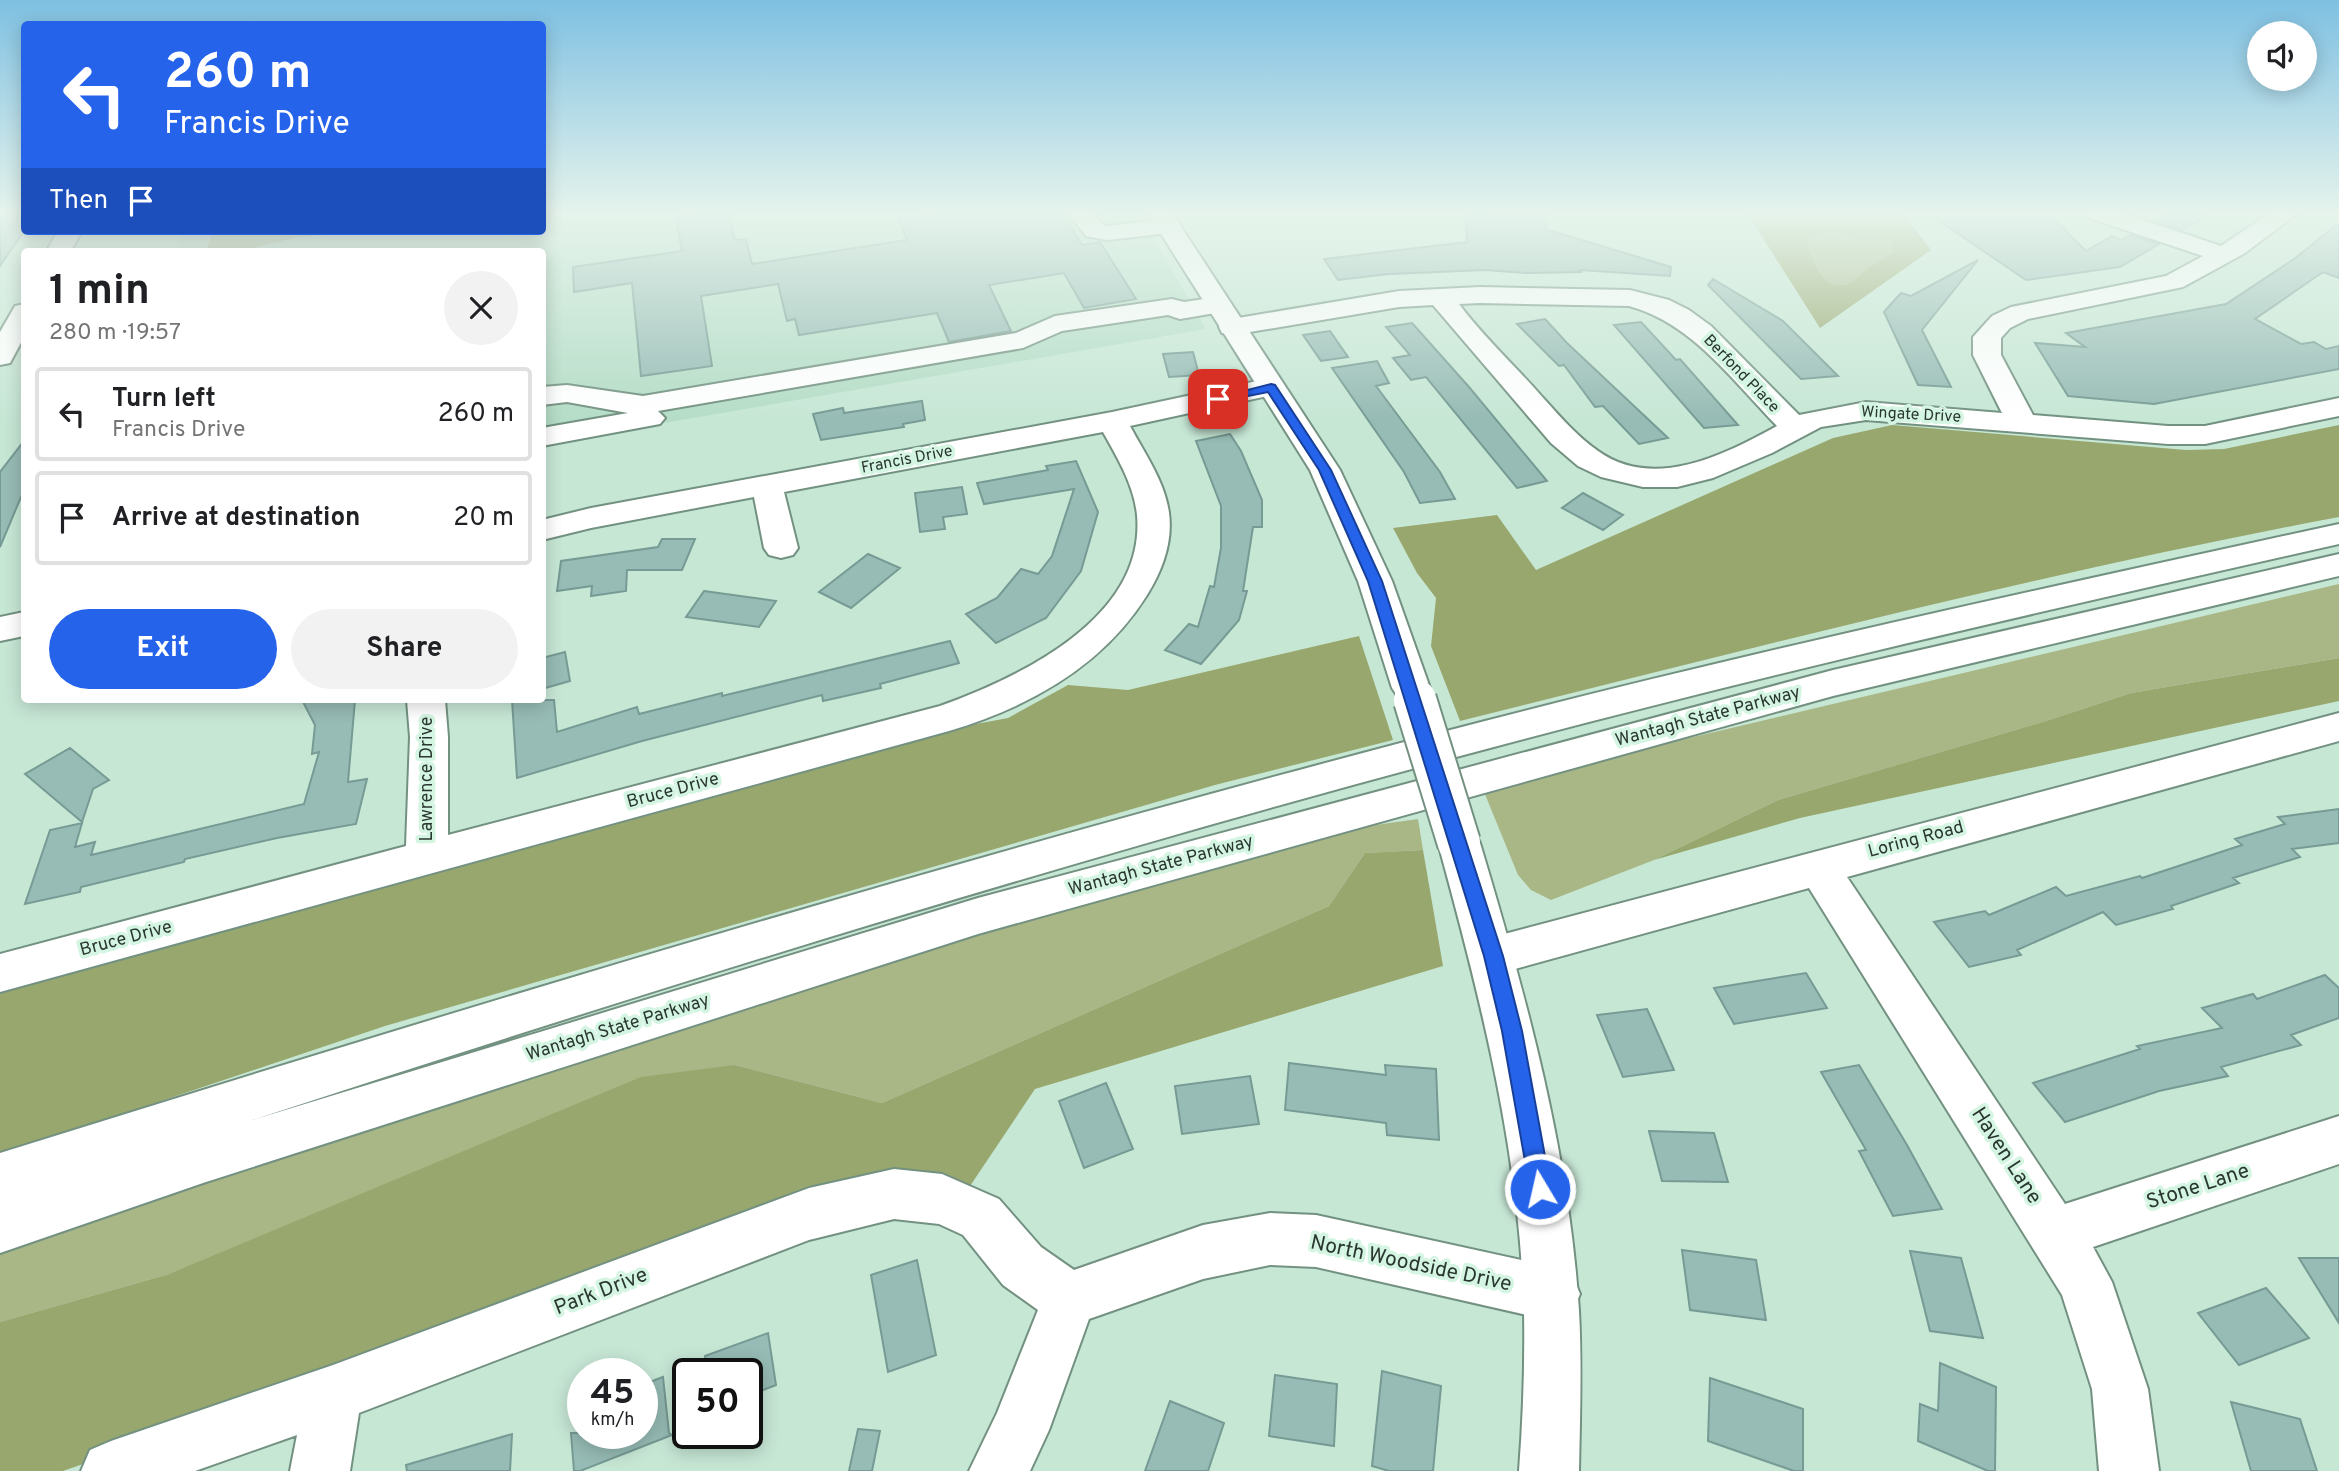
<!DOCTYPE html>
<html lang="en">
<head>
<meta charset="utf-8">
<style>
	:root { --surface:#fff; --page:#f2f2f2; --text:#202124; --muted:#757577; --line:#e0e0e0; --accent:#2563eb }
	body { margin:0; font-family:Overpass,sans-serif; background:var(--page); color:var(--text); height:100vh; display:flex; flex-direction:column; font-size:26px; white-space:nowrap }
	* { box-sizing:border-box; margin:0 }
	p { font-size:23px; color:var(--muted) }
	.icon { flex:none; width:38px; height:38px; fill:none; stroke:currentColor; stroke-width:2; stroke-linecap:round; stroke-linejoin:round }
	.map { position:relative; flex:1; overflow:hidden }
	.details { position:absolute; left:21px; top:248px; width:525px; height:455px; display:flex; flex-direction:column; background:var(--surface); border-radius:7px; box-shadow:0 4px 18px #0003 }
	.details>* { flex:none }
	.guide { position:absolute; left:21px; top:21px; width:525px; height:214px; border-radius:7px; box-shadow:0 4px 18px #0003; background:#2563eb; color:#fff; overflow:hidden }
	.controls { position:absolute; left:2247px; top:21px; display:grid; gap:14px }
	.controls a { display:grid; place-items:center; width:70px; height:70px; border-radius:50%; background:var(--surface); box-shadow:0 4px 18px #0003; font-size:35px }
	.speed { position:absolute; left:567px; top:1358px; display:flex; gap:14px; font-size:35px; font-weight:700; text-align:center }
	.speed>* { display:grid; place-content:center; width:91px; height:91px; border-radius:50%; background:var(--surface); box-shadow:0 4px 18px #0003; line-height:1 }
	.speed small { font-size:18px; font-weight:400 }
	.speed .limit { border:4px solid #111; border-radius:10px; background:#fff; color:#111 }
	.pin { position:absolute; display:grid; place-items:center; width:60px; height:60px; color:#fff; margin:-30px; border-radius:14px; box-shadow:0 4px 10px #0006 }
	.me { position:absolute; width:77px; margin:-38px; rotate:351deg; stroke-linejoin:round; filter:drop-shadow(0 0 5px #0008) }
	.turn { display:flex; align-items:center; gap:24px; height:147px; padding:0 28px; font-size:32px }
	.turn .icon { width:91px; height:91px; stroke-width:2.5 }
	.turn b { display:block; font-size:49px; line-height:60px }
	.then { display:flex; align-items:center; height:66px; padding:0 28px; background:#0003; gap:14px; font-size:26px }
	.round { display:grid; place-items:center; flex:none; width:74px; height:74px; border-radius:37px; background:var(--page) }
	.headline { display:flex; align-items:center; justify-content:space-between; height:119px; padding:0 28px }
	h1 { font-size:42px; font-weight:700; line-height:52px }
	.primary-button { display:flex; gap:14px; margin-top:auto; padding:14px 28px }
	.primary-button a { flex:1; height:80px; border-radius:42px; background:var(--accent); color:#fff; font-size:28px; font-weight:700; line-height:80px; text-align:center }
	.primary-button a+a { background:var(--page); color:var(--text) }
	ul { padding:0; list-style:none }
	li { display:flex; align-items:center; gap:21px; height:94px; margin:0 14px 10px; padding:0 14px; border:4px solid var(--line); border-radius:7px }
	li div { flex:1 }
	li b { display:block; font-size:26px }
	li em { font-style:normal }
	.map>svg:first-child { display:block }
</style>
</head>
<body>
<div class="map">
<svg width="2339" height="1471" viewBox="0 0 2339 1471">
	<rect width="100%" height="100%" fill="#c7e7d5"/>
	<path fill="#b5ddc7" d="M543,213H1139L1206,329L543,444L542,252H174L183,231H542Z"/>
	<path fill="#a9b686" d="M1830,232L1851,238L1890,241L1895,252C1883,260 1859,279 1849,283C1822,295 1810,255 1807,237Z
		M2339,584V658L2131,693L2046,721L1778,800L1654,860L1551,900L1531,890L1518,875L1482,787Z
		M1418,819L1423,850L1365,853L1329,906L882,1103L735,1065L169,1274L0,1322V1251L183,1188L809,985L1319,833Z"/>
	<path fill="#98a76d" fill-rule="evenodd" d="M1747,213H1903L1931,250L1820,328ZM1830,232L1851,238L1890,241L1894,252C1885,258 1875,264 1866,270C1861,274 1855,281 1849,283C1823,295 1810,256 1807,238Z
		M213,231H381L298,237L236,252H206Z
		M1892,425L2186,450L2224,449L2339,425V517C2043,573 1752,648 1460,721L1431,646L1436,598L1417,573L1393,528L1497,515L1536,570L1833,438Z
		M1359,636L1393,740L1215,785L385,1026L0,1155V986L880,742L1008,718L1068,685L1128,690Z
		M2339,658V701L1800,818L1654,860L1778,800L2046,721L2131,693Z
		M1423,850L1443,966L1035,1089L966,1192L890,1183L63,1471H0V1322L169,1274L641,1077L735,1065L882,1103L1329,906L1365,853Z"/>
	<path fill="#97bcb5" stroke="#769b94" stroke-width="2" d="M6,213H24V231L0,266V220Z
		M699,213H728L735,240L746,239L752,264L907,240L899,220L943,213H1063L1082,245L1100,242L1136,299L1084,308L1064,273L989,285L1011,331L949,342L937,313L799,335L795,319L787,321L778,284L701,296L712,366L641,376L632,283L574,292L573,267L682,251L676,217Z
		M2168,213H2211L2182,230L2155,221Z
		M1466,214L1548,215L1545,229L1671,267L1670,276L1580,270L1581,272L1527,273L1485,270L1389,274L1338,280L1324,259L1467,242Z
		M1935,218L2056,221L2086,251L2112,236L2121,240L2130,235L2159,244L2120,267L2026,280Z
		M2339,223V278L2323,272L2255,319L2301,344L2314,342L2326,349L2339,346V369L2154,404L2068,396L2035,343L2085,347L2066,333L2226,304L2294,259Z
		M1978,260L1922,330L1951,387L1918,385L1884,312L1901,293L1911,296Z
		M1713,279L1783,321L1838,376L1801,379L1708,285Z
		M1545,319L1567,343L1668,438L1639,444L1603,406L1595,407L1564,365L1559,366L1517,324Z
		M1641,322L1676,360L1680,359L1738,425L1704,428L1614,325Z
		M1412,323L1469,387L1547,481L1517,488L1426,377L1411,380L1393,358L1410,355L1386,327Z
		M1330,331L1348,357L1321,361L1303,335Z
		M1193,352L1199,375L1169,377L1163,354Z
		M1377,361L1389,383L1376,386L1440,472L1455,499L1420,503L1404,472L1332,368Z
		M922,401L925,420L903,424L904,427L821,440L813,414L843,408L844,413Z
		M1230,434L1241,451L1262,500V527H1253L1243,591H1247L1239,620L1201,664L1165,650L1189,624L1198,627L1210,586L1214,587L1221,548V506L1196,441Z
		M24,441V497H21L0,547V472Z
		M1076,461L1098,512L1081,571L1046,618L996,643L966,614L997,598L1021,569L1038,574L1052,556L1074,489L984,504L977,483L1048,470L1046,466Z
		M962,487L967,514L943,517L945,529L920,532L915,493Z
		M1583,493L1623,515L1603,530L1562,508Z
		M662,539H695L682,570H627L626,591L591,596L592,586L557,591L561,561L658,547Z
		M868,554L900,568L851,608L819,592Z
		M704,591L776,601L759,627L686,617Z
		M950,641L959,663L880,684L881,688L823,701L822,695L642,741L517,778L512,700H554L557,732L637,707L639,714L722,693V696Z
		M565,652L570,681L542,689V658Z
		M302,700H355L348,782L367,779L356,824L277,838L185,859L184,862L81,887L80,892L25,904L50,830L82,823L75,847L95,842L91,855L304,804L319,752L312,754L315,725Z
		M70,748L109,780L93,789L82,822L25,774Z
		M2339,809V843L2292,849L2300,857L2233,878L2239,883L2171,906L2173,909L2116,925L2103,912L2017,950L2021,955L1969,967L1934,922L1985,911L1989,915L2056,887L2066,896L2140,876L2142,878L2242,845L2235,839L2285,824L2278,817Z
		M1806,973L1827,1008L1734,1024L1714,988Z
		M2325,975L2339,988V1018L2291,1035L2301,1045L2221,1067L2228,1076L2159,1091L2065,1122L2033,1083L2140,1049L2137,1046L2222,1028L2202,1008L2253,994L2257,999Z
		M1647,1009L1674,1070L1623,1077L1597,1015Z
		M1289,1063L1386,1075L1385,1065L1436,1069L1439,1140L1387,1135L1386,1123L1285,1110Z
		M1859,1065L1907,1145L1942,1209L1893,1216L1859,1151L1866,1150L1821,1072Z
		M1250,1076L1259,1124L1182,1134L1175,1086Z
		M1106,1083L1133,1149L1084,1168L1059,1101Z
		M1649,1131L1714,1133L1728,1182L1662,1181Z
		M1682,1250L1756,1260L1766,1320L1690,1310Z
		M1910,1251L1961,1258L1983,1338L1930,1331Z
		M2299,1258H2339V1323Z
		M917,1260L936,1355L888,1372L871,1275Z
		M2266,1288L2309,1338L2239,1365L2198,1313Z
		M768,1333L776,1385L747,1396V1374H707L705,1356Z
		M1940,1363L1996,1387L1995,1471H1988L1918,1441L1920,1404L1938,1411Z
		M1382,1371L1441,1386L1433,1471H1389L1372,1466Z
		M1275,1375L1337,1384L1334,1446L1269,1436Z
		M663,1377L669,1433L672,1435L580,1471H574L571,1433H642V1385Z
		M1710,1378L1803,1409V1471H1794L1708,1441Z
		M1170,1401L1224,1423L1208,1471H1145Z
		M2231,1402L2300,1419L2317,1471H2251Z
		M858,1429L880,1431L872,1471H849Z
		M512,1434L510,1471H407L406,1465Z"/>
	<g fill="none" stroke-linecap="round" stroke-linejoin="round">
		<defs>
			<path id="minor" d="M1068,213H1093L1103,225L1107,226L1169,219L1178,221L1181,226L1178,231L1169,233L1107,240L1086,236Z
				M2085,213H2122L2221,246L2270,213H2298L2245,253L2183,287L2028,319L2010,328L2001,338V355L2033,415L2168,426H2205L2339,398V416L2205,444H2168L1866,420L1821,427L1772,453L1713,478L1677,487H1643L1601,477L1578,466L1551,443L1433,305L1399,307L1232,335L1222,333L1219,327L1222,321L1232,319L1399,291L1480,287L1630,290L1669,300L1689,310L1711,326L1799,415L1866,402L2002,413L1973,355V337L1992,316L2011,307L2166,276L2203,256L2089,218ZM1480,303L1629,306C1692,323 1733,381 1777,426C1724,455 1654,491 1598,451C1574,434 1556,412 1537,391C1511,362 1482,335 1459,304Z
				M58,231H82L70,252H46Z
				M1218,297L1227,299L1231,305L1227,311L1180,319L1168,315L1062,331L1023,348L658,411L665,418L660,424L542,446V428L628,413L567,402L542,405V387L567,385L643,396L1016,333L1055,316L1172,299L1184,302Z
				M24,304V337L10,363L0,365V332L15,306Z
				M1271,378L1281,381L1285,387L1281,393L1130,426C1145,454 1165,482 1169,513C1173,542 1162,571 1147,595C1102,667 1029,707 949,731L0,992V954L406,846L410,737L407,700H445L448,737V835L940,706C1020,677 1146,618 1137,515C1134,485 1117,457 1103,432L784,492L798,548L793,555L781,558L769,555L764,548L754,497L591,528L542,540V520L591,508L1112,412Z
				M24,612V636L0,641V617Z
				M2339,713V741L1847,877L2065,1204L2339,1116V1164L2093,1247L2112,1282L2148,1389L2159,1471H2099L2092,1389L2062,1295L1809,888L1493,975L1477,969L1471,956L1477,943L1493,937Z
				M894,1169L942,1174L999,1199L1041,1247L1074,1270L1203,1225L1270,1213L1316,1215L1553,1267L1572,1275L1580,1294L1572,1313L1553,1321L1316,1267L1270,1265L1203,1279L1089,1319L1049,1430L1030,1471H969L997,1413L1038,1310L1003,1285L963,1235L939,1224L894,1219L809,1240L359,1413L350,1471H290L297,1435L195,1471H81L90,1450L111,1441L333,1365L809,1188Z"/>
			<path id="major" d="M1148,213H1172L1340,470L1392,581L1430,688L1424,697L1411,701L1398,697L1392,688L1358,581L1310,470Z
				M1459,827L1474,831L1480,843C1526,996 1569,1151 1579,1311C1582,1365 1580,1418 1579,1471H1519C1523,1418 1525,1365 1524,1312C1520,1152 1480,996 1438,843L1444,831Z"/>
			<path id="highway" d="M2339,524V544C2055,608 1771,673 1490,748C1071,859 657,988 246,1122L978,898L1833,670L2339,554V576L1833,696L978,934L203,1183L0,1253V1153C492,999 986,850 1485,721C1768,648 2053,586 2339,524Z"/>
		</defs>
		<use href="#minor" stroke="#739181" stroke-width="4"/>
		<use href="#major" stroke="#739181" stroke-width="4"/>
		<use href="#highway" stroke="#739181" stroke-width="4"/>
		<use href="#minor" fill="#fff" fill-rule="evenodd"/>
		<use href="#major" fill="#fff" fill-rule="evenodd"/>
		<use href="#highway" fill="#fff" fill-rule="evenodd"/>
		<defs>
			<path id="major-bridge-far1" d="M1411,688L1415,701"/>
			<path id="major-bridge" d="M1415,700L1459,843"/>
		</defs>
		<use href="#major-bridge-far1" stroke="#739181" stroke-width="36" stroke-linecap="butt"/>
		<use href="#major-bridge" stroke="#739181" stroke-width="46" stroke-linecap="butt"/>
		<use href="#major-bridge-far1" stroke="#fff" stroke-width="33"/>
		<use href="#major-bridge" stroke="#fff" stroke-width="42"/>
	</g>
	<linearGradient id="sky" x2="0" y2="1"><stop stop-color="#7ec0e2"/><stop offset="0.51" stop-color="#e6f4ec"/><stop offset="1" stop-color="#e6f4ec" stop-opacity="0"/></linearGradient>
	<rect width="2339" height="419" fill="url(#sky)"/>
	<path fill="#2563eb" stroke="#184099" stroke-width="2" d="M1271,384L1275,385L1331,470L1382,581L1503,956L1522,1031L1551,1189L1548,1196L1540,1199L1533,1196L1530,1189L1502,1031L1484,956L1368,581L1319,470L1268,392L1218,402L1212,399Z"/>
	<g text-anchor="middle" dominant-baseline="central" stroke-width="7" stroke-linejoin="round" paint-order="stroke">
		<g font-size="16" fill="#2a3730" stroke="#d4f5e2">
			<text transform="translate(1741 374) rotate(46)">Berfond Place</text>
			<text transform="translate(1911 415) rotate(3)">Wingate Drive</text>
			<text transform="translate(907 460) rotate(-11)">Francis Drive</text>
		</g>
		<g font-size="18" fill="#2a3730" stroke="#d4f5e2">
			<text transform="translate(1708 717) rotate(-15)">Wantagh State Parkway</text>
			<text transform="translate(427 779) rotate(-90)">Lawrence Drive</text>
			<text transform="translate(673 791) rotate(-15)">Bruce Drive</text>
			<text transform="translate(1916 840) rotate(-15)">Loring Road</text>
			<text transform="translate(1161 866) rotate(-15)">Wantagh State Parkway</text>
			<text transform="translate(126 939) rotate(-15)">Bruce Drive</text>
			<text transform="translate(618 1028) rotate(-17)">Wantagh State Parkway</text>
		</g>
		<g font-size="21" fill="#2a3730" stroke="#d4f5e2">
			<text transform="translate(2006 1156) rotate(57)">Haven Lane</text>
			<text transform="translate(2198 1187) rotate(-18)">Stone Lane</text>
			<text transform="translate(1411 1264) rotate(12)">North Woodside Drive</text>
			<text transform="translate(601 1292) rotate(-21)">Park Drive</text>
		</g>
	</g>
</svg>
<div class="controls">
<a><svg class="icon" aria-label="sound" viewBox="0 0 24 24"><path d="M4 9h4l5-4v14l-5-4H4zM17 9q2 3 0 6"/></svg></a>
</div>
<div class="speed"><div>45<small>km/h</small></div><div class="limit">50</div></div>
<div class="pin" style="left:1218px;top:399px;background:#d93025"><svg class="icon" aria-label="arrive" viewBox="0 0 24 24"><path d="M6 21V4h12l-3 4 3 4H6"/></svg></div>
<svg class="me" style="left:1540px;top:1189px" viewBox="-20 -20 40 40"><circle r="17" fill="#2563eb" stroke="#fff" stroke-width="3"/><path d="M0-11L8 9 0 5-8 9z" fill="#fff"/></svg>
<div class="guide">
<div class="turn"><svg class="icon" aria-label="left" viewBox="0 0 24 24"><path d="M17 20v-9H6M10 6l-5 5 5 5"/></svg><div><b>260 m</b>Francis Drive</div></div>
<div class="then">Then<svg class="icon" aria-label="arrive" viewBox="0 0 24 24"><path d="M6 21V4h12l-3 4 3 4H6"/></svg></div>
</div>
<section class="details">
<div class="headline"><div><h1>1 min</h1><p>280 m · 19:57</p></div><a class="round"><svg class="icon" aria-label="close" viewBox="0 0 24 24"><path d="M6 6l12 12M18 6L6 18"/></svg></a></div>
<ul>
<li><svg class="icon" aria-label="left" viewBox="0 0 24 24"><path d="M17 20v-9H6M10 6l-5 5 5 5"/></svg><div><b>Turn left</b><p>Francis Drive</p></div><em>260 m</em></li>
<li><svg class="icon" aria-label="arrive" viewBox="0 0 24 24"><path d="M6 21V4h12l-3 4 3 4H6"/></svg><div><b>Arrive at destination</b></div><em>20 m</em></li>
</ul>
<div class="primary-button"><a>Exit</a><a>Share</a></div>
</section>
</div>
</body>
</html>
